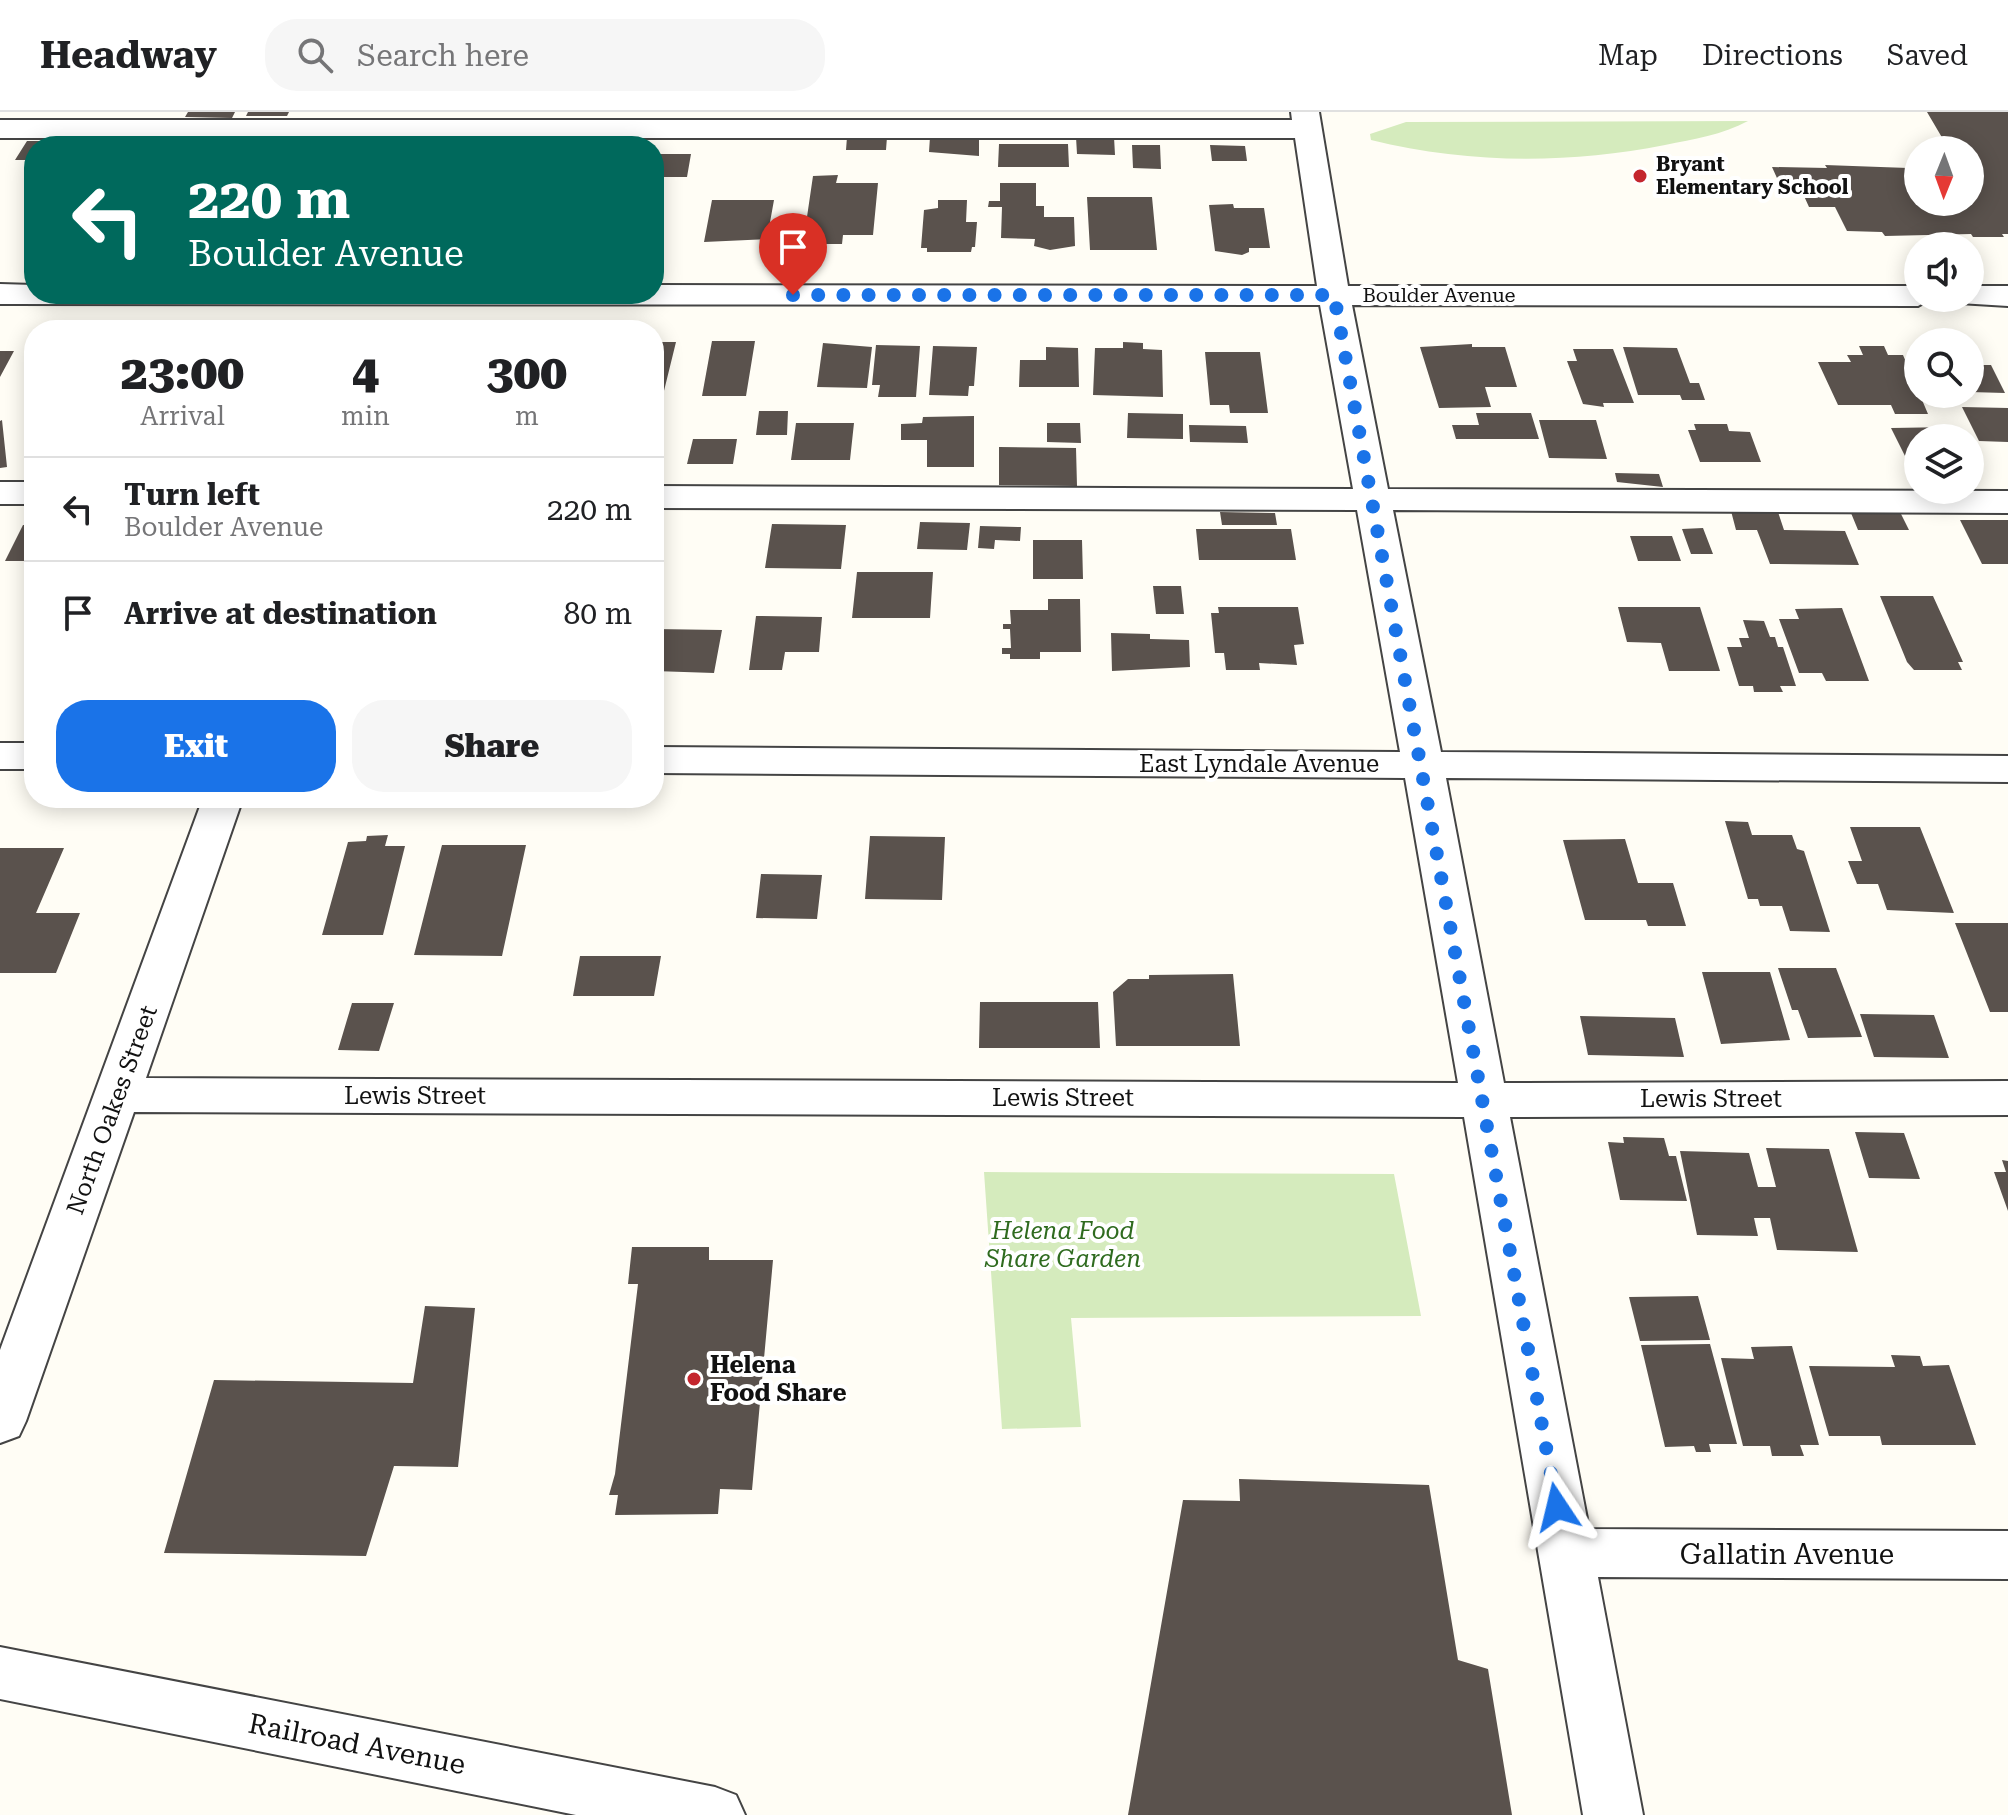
<!DOCTYPE html>
<html lang="en">
<head>
<meta charset="utf-8">
<style>
	:root { --surface:#fff; --page:#f6f6f6; --text:#202124; --muted:#757577; --line:#e0e0e0; --accent:#1a73e8 }
	body { margin:0; font-family:"Roboto Serif",serif; background:var(--page); color:var(--text); height:100vh; display:flex; flex-direction:column; font-size:30px; white-space:nowrap }
	* { box-sizing:border-box; margin:0 }
	p { font-size:26px; color:var(--muted) }
	.icon { flex:none; width:44px; height:44px; fill:none; stroke:currentColor; stroke-width:2; stroke-linecap:round; stroke-linejoin:round }
	.map { position:relative; flex:1; overflow:hidden }
	.drawer { position:absolute; left:24px; top:208px; width:640px; height:488px; display:flex; flex-direction:column; background:var(--surface); border-radius:32px; box-shadow:0 4px 20px #0003 }
	.drawer>* { flex:none }
	.hud { position:absolute; left:24px; top:24px; width:640px; height:168px; border-radius:32px; box-shadow:0 4px 20px #0003; background:#00695c; color:#fff; overflow:hidden }
	.needle { width:52px; rotate:181deg }
	.tools { position:absolute; left:1904px; top:24px; display:grid; gap:16px }
	.tools a { display:grid; place-items:center; width:80px; height:80px; border-radius:50%; background:var(--surface); box-shadow:0 4px 20px #0003; font-size:40px }
	.pin { position:absolute; display:grid; place-items:center; width:68px; height:68px; color:#fff; margin:-82px -34px; border-radius:50% 50% 50% 0; rotate:-45deg; box-shadow:0 0 8px #0007 }
	.pin .icon { rotate:45deg }
	.me { position:absolute; width:88px; margin:-44px; rotate:350deg; stroke-linejoin:round; filter:drop-shadow(0 0 6px #0008) }
	.turn { display:flex; align-items:center; gap:28px; height:168px; padding:0 32px; font-size:36px }
	.turn .icon { width:104px; height:104px; stroke-width:2.5 }
	.turn b { display:block; font-size:56px; line-height:68px }
	.eta { display:flex; justify-content:space-evenly; align-items:center; height:136px; text-align:center }
	.eta b { font-size:48px; font-weight:800; line-height:56px }
	.button { display:flex; gap:16px; margin-top:auto; padding:16px 32px }
	.button a { flex:1; height:92px; border-radius:32px; background:var(--accent); color:#fff; font-size:32px; font-weight:800; line-height:92px; text-align:center }
	.button a+a { background:var(--page); color:var(--text) }
	ul { padding:0; list-style:none }
	li { display:flex; align-items:center; gap:24px; height:104px; padding:0 32px; border-top:2px solid var(--line) }
	li div { flex:1 }
	li b { display:block; font-size:30px }
	li em { font-style:normal }
	header { display:flex; align-items:center; gap:48px; box-sizing:border-box; height:112px; padding:0 40px; background:var(--surface); border-bottom:2px solid var(--line) }
	header strong { font-size:38px }
	nav { display:flex; gap:44px; margin-inline-start:auto; font-size:28px }
	.search { width:560px; height:72px; background:var(--page); display:flex; align-items:center; gap:20px; box-sizing:border-box; padding:0 28px; border-radius:32px; color:var(--muted); font-size:30px }
	.map>svg:first-child { display:block }
</style>
</head>
<body>
<header>
<strong>Headway</strong>
<div class="search"><svg class="icon" aria-label="search" viewBox="0 0 24 24"><circle cx="10" cy="10" r="6"/><path d="M15 15l6 6"/></svg>Search here</div>
<nav><a>Map</a><a>Directions</a><a>Saved</a></nav>
</header>
<div class="map">
<svg width="2008" height="1703" viewBox="0 0 2008 1703">
	<rect width="100%" height="100%" fill="#fffdf5"/>
	<path fill="#d5ebbd" d="M1748,9C1722,23 1694,27 1665,33C1568,52 1468,52 1371,28L1370,22L1406,10Z
		M984,1060L1394,1062L1421,1204L1071,1206L1081,1315L1002,1317Z"/>
	<path fill="#5a524d" d="M188,0H235L232,6L185,5Z
		M248,0H289L287,4H246Z
		M1927,0H2008V122H2002L2004,125H1973L1971,122L1885,124L1882,120L1847,119L1835,95H1809L1804,84H1785L1772,55L1827,56L1825,53L1908,56L1906,52H1918V90H1970V38H1942L1940,34H1947Z
		M213,24L269,25L264,34H208Z
		M61,25L96,26L91,34H56Z
		M340,25H399L396,34H336Z
		M532,25H573L570,34H529Z
		M847,25H887L886,38H846Z
		M930,25H979V44L929,40Z
		M1076,25H1114L1115,43L1077,42Z
		M138,26H199L195,34H133Z
		M280,26H313L310,34H278Z
		M27,29H56L53,34H34V48H15Z
		M999,32H1068L1069,55H998Z
		M1132,33H1160L1161,57L1133,56Z
		M1210,33L1245,34L1247,49H1212Z
		M654,42H691L687,65H654Z
		M838,63L836,71H878L873,123H843L842,132H803L813,64Z
		M1000,71H1036V94H1044V105H1074L1075,134L1050,138L1034,134L1035,127L1001,126L1002,95H988L989,89H1000Z
		M1087,85H1152L1157,138H1090Z
		M712,88H774L767,127L704,130Z
		M938,88H967L966,110H977L975,135H972L971,140H927V136H921L924,98L938,96Z
		M1233,92L1234,96H1264L1270,136H1249V140L1242,143L1215,139L1209,93Z
		M712,229H755L746,284H702Z
		M1970,229L1982,253H1991L2005,281L1970,280Z
		M654,230H676L662,287H654Z
		M1123,230L1143,231V237L1162,238L1163,285L1093,283L1095,236H1123Z
		M823,231L872,235L867,276L817,275Z
		M1472,232V235H1505L1517,275H1485L1491,295L1439,296L1420,235Z
		M876,233L920,234L916,285H878L880,273H872Z
		M933,234L977,235L974,274H969L968,284L929,283Z
		M1859,234H1884L1888,243H1903L1928,302H1895L1891,293H1838L1818,250H1851L1847,243H1863Z
		M1046,235L1078,236L1079,275H1019L1020,248H1046Z
		M1623,235L1677,236L1690,271H1699L1705,288H1682L1680,283H1638Z
		M1573,237H1613L1634,291H1603L1604,295L1583,292L1567,249H1577Z
		M0,239H14L0,265Z
		M1205,240H1260L1268,301H1230L1229,293H1210Z
		M1962,295L2008,296V330L1979,329Z
		M759,299H788L787,323H756Z
		M1128,301L1183,302V327L1127,326Z
		M1476,301H1531L1539,327H1456L1452,313H1479Z
		M974,304V355H927V328H901V312L922,311L923,305Z
		M2,308L7,355L0,356V309Z
		M1539,308H1596L1607,347L1549,346Z
		M796,311H854L850,348H791Z
		M1047,311H1080L1081,331L1047,330Z
		M1694,312H1727L1729,319L1750,320L1761,350H1700L1688,318H1696Z
		M1189,313L1246,314L1248,331L1190,330Z
		M1952,315L1958,326H1918V344H1905L1891,316Z
		M693,327H737L733,352H687Z
		M999,335L1076,336L1077,374L999,373Z
		M1615,361L1659,362L1663,375L1617,370Z
		M1731,399L1778,400L1784,418L1845,419L1859,453L1770,452L1757,418H1736Z
		M1220,400L1275,401L1277,413H1222Z
		M1900,400L1909,418H1858L1851,401Z
		M1960,408H2008V452H1982Z
		M920,410L970,411L967,438L917,437Z
		M772,412L846,413L841,457L765,456Z
		M23,413H34V449H5Z
		M980,414L1021,415L1020,429L995,428L994,437L978,436Z
		M1703,416L1713,442H1691L1682,417Z
		M1196,417H1291L1296,448H1199Z
		M1630,424H1672L1681,449H1638Z
		M1033,428H1082L1083,467H1033Z
		M857,460H933L930,506H852Z
		M1153,474H1181L1184,502H1156Z
		M1880,484H1933L1963,550H1958L1962,558H1914L1907,550Z
		M1048,487H1080L1081,540H1040V547H1010V542H1002V536H1011L1010,517H1003V512H1011L1010,498H1048Z
		M1218,495H1298L1304,532L1294,533L1297,553L1259,551L1260,558H1226L1224,541H1215L1211,501H1219Z
		M1618,495H1700L1720,559H1669L1661,531L1627,530Z
		M1842,496L1869,569H1826L1822,561H1799L1779,507H1799L1795,497Z
		M756,504L822,505L819,540H785L782,558H749Z
		M1743,508L1764,509L1770,525H1775L1778,535H1783L1796,574H1780L1783,580H1754L1753,574H1739L1727,535H1742L1739,526H1749Z
		M654,517L722,518L714,561L654,559Z
		M1111,521L1150,522V527L1189,528L1190,555L1112,559Z
		M1725,709L1748,710L1752,723H1792L1797,737L1804,739L1830,820L1790,819L1782,794H1760L1758,787H1748Z
		M1850,715H1920L1954,801L1887,798L1878,772H1857L1848,749H1862Z
		M388,723L385,734H405L383,823H322L348,730L366,729L367,724Z
		M870,724L945,725L942,788L865,787Z
		M1625,727L1638,771H1673L1686,814H1648L1646,808H1585L1563,728Z
		M442,733H526L502,844L414,843Z
		M0,736H64L36,801H80L56,861H0Z
		M761,762L822,763L817,807L756,806Z
		M1955,811H2008V900H1990Z
		M580,844H661L654,884H573Z
		M1778,856H1836L1862,925L1808,926L1798,898H1792Z
		M1702,860H1770L1790,928L1721,932Z
		M1233,862L1240,934H1116L1113,880L1128,867H1149V863Z
		M980,890H1098L1100,936H979Z
		M352,891H394L379,939L338,938Z
		M1860,902L1934,903L1949,946L1874,945Z
		M1580,904L1675,906L1684,945L1588,943Z
		M1855,1020L1904,1021L1920,1067L1869,1066Z
		M1623,1025L1664,1026L1669,1044H1676L1687,1089L1620,1088L1608,1030L1624,1031Z
		M1766,1036L1829,1037L1858,1140L1777,1138L1770,1106H1754L1758,1124L1697,1123L1680,1039L1749,1041L1758,1075H1776Z
		M2002,1048L2008,1049V1099L1994,1060H2006Z
		M632,1135H709V1148H773L752,1378L720,1377L718,1402L615,1403L618,1383H609L615,1362L638,1172H628Z
		M1698,1184L1710,1228L1640,1229L1629,1185Z
		M425,1194L475,1196L458,1355L394,1354L366,1444L164,1441L214,1268L413,1271Z
		M1710,1232L1737,1332H1709L1711,1340H1696L1694,1334L1665,1335L1641,1233Z
		M1792,1234L1819,1333H1800L1804,1344H1772L1770,1334H1743L1721,1246L1754,1247L1751,1235Z
		M1891,1243L1920,1244L1923,1254L1949,1253L1976,1333H1882L1880,1324H1829L1809,1254L1895,1255Z
		M1239,1367L1429,1373L1458,1548L1488,1557L1512,1703H1128L1183,1388L1240,1389Z"/>
	<g fill="none" stroke-linecap="round" stroke-linejoin="round">
		<defs>
			<path id="minor" d="M1291,0H1319L1348,174H1918V186H1932L1918,194L1352,193L1388,377L2008,379V401L1393,398L1441,640L2008,644V670L1446,666L1504,971L2008,969V1003L1510,1005L1589,1417L2008,1419V1467L1598,1465L1643,1703H1583L1464,1005L134,1000L26,1309L19,1324L0,1331V1238L203,686H243L146,966L1458,971L1405,666L654,661V635L1400,640L1357,398L654,396V374L1353,377L1320,193L0,192V172L34,173V182H654V173L1317,174L1295,26H0V8H1292Z
				M1970,174H2008V194L1959,191L1956,186H1970Z
				M0,370H34V392H0Z
				M0,631H34V657H0Z
				M0,1535L715,1675L736,1683L745,1703H576L0,1587Z"/>
		</defs>
		<use href="#minor" stroke="#444" stroke-width="4"/>
		<use href="#minor" fill="#fff" fill-rule="evenodd"/>
	</g>
	<g fill="none" stroke-linecap="round" stroke-linejoin="round">
		<path stroke="#1a73e8" stroke-width="14" stroke-dasharray="0 25.2" d="M793,183H1334L1557,1395"/>
	</g>
	<g fill="#c4262e" stroke="#fff" stroke-width="3">
		<circle cx="1640" cy="64" r="8"/>
		<circle cx="694" cy="1267" r="8"/>
	</g>
	<g text-anchor="middle" dominant-baseline="central" stroke-width="8" stroke-linejoin="round" paint-order="stroke">
		<g font-size="20" font-weight="bold" fill="#111" stroke="#fff" text-anchor="start">
			<text x="1656" y="52">Bryant<tspan x="1656" dy="23">Elementary School</tspan></text>
		</g>
		<g font-size="20" fill="#111" stroke="#fff">
			<text x="1439" y="183">Boulder Avenue</text>
		</g>
		<g font-size="24" fill="#111" stroke="#fff">
			<text x="1259" y="652">East Lyndale Avenue</text>
			<text x="415" y="984">Lewis Street</text>
			<text x="1063" y="986">Lewis Street</text>
			<text x="1711" y="987">Lewis Street</text>
			<text transform="translate(112 998) rotate(-70)">North Oakes Street</text>
		</g>
		<g font-size="24" font-style="italic" fill="#2f6b1f" stroke="#fff">
			<text x="1063" y="1119">Helena Food<tspan x="1063" dy="28">Share Garden</tspan></text>
		</g>
		<g font-size="24" font-weight="bold" fill="#111" stroke="#fff" text-anchor="start">
			<text x="710" y="1253">Helena<tspan x="710" dy="28">Food Share</tspan></text>
		</g>
		<g font-size="28" fill="#111" stroke="#fff">
			<text x="1787" y="1442">Gallatin Avenue</text>
			<text transform="translate(357 1632) rotate(11)">Railroad Avenue</text>
		</g>
	</g>
</svg>
<div class="tools">
<a><svg class="needle" viewBox="-14 -14 28 28"><path d="M0-13l5 13h-10z" fill="#e53935"/><path d="M0 13l5-13h-10z" fill="#757577"/></svg></a>
<a><svg class="icon" aria-label="sound" viewBox="0 0 24 24"><path d="M4 9h4l5-4v14l-5-4H4zM17 9q2 3 0 6"/></svg></a>
<a><svg class="icon" aria-label="search" viewBox="0 0 24 24"><circle cx="10" cy="10" r="6"/><path d="M15 15l6 6"/></svg></a>
<a><svg class="icon" aria-label="layers" viewBox="0 0 24 24"><path d="M12 4l9 5-9 5-9-5zM3 14l9 5 9-5"/></svg></a>
</div>
<div class="pin" style="left:793px;top:183px;background:#d93025"><svg class="icon" aria-label="arrive" viewBox="0 0 24 24"><path d="M6 21V4h12l-3 4 3 4H6"/></svg></div>
<svg class="me" style="left:1557px;top:1395px" viewBox="-20 -20 40 40"><path d="M0-17L14 15 0 8-14 15z" fill="#1a73e8" stroke="#fff" stroke-width="4"/></svg>
<div class="hud">
<div class="turn"><svg class="icon" aria-label="left" viewBox="0 0 24 24"><path d="M17 20v-9H6M10 6l-5 5 5 5"/></svg><div><b>220 m</b>Boulder Avenue</div></div>
</div>
<section class="drawer">
<div class="eta">
<div><b>23:00</b><p>Arrival</p></div>
<div><b>4</b><p>min</p></div>
<div><b>300</b><p>m</p></div>
</div>
<ul>
<li><svg class="icon" aria-label="left" viewBox="0 0 24 24"><path d="M17 20v-9H6M10 6l-5 5 5 5"/></svg><div><b>Turn left</b><p>Boulder Avenue</p></div><em>220 m</em></li>
<li><svg class="icon" aria-label="arrive" viewBox="0 0 24 24"><path d="M6 21V4h12l-3 4 3 4H6"/></svg><div><b>Arrive at destination</b></div><em>80 m</em></li>
</ul>
<div class="button"><a>Exit</a><a>Share</a></div>
</section>
</div>
</body>
</html>
